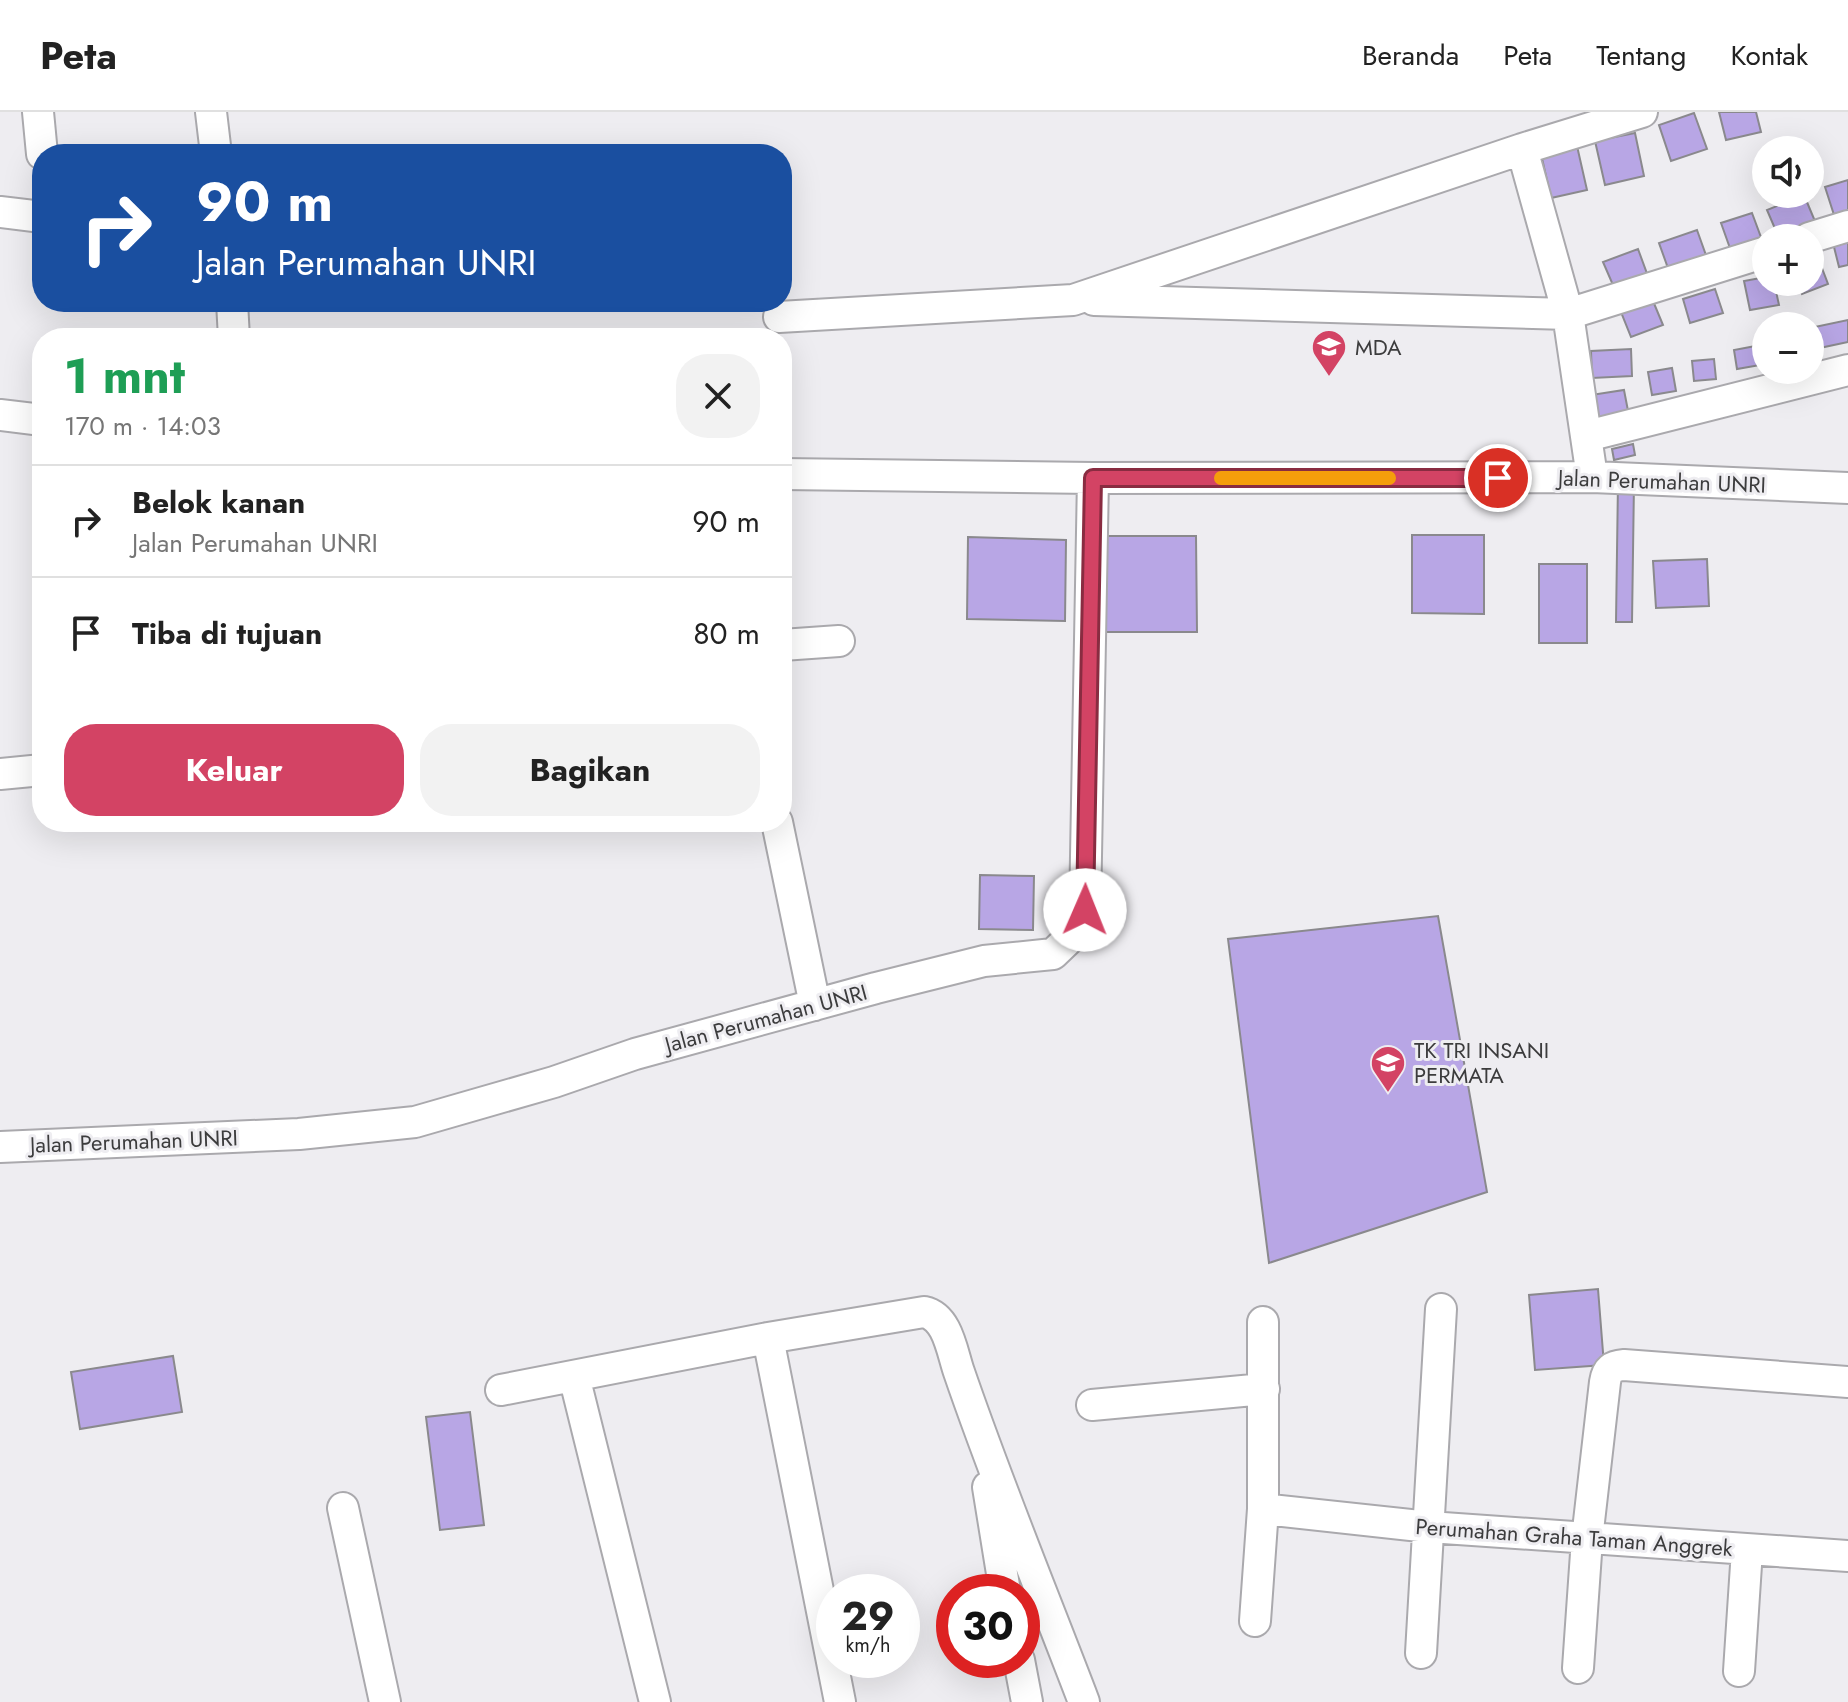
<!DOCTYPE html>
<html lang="id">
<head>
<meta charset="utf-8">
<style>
	:root { --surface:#fff; --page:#f2f2f2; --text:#222; --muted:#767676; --line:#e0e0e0; --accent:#d34364 }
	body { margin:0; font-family:Jost,sans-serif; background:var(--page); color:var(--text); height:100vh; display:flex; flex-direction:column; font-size:30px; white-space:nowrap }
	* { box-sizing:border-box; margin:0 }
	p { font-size:26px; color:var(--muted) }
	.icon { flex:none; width:44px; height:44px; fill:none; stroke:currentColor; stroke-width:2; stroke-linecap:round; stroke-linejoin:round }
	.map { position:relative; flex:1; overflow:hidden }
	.panel { position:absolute; left:32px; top:216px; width:760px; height:504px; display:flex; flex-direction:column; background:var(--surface); border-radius:32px; box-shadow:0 8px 32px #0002 }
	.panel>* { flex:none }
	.banner { position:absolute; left:32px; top:32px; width:760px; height:168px; border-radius:32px; box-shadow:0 8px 32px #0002; background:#1a4fa0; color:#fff; overflow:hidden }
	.fabs { position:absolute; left:1752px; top:24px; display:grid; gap:16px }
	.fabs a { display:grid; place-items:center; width:72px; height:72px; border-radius:50%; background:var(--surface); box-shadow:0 8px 32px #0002; font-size:40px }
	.speed { position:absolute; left:816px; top:1462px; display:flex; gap:16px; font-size:40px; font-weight:700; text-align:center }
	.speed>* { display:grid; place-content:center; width:104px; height:104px; border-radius:50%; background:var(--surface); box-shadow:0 8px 32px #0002; line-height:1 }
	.speed small { font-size:20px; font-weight:400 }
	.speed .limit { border:12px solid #d22; background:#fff; color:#111 }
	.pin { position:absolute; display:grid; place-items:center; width:68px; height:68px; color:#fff; margin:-34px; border:4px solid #fff; border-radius:50%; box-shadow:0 2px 8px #0007 }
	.me { position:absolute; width:88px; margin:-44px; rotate:1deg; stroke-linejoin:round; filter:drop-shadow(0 0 6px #0008) }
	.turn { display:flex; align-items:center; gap:28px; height:168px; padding:0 32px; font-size:36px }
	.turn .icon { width:104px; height:104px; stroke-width:2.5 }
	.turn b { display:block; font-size:56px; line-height:68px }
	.round { display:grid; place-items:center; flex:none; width:84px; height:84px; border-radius:32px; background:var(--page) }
	.headline { display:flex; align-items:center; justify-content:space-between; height:136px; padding:0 32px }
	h1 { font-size:48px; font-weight:700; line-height:60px; color:#1e9e55 }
	.cta { display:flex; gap:16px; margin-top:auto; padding:16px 32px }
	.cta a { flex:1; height:92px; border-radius:32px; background:var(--accent); color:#fff; font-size:32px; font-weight:700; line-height:92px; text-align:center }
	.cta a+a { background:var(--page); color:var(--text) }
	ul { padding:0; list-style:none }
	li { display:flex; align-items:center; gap:24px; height:112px; padding:0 32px; border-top:2px solid var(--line) }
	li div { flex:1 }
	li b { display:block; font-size:30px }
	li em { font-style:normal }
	header { display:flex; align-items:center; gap:48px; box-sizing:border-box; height:112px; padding:0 40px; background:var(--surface); border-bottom:2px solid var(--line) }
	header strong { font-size:38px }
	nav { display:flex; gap:44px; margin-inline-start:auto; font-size:28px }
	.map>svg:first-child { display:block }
</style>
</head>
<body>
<header>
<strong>Peta</strong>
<nav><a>Beranda</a><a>Peta</a><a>Tentang</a><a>Kontak</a></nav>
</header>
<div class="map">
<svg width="1848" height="1590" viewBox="0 0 1848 1590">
	<rect width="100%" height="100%" fill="#eeedf1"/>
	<path fill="#b8a6e5" stroke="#8a898d" stroke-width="2" d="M1719,0H1756L1761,20L1726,28Z
		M1694,1L1707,37L1671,49L1659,13Z
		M1635,21L1644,64L1605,73L1595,29Z
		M1577,34L1587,78L1551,86L1541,42Z
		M1848,68V102L1835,106L1825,75Z
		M1804,83L1817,114L1788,126H1779L1767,98Z
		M1752,101L1762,128L1731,139L1721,111Z
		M1697,118L1707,146L1669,159L1659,131Z
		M1848,127V153L1839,155L1833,131Z
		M1638,137L1649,167L1616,180L1603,150Z
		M1817,143L1828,172L1802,182L1797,170H1810V145Z
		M1766,165V170H1774L1779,193L1750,198L1744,169Z
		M1715,177L1723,201L1690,211L1683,187Z
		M1653,189L1663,213L1631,225L1621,200Z
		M1848,208V230L1815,237L1810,216Z
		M1766,232V252L1737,257L1734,238Z
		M1631,237L1632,264L1592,266L1591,239Z
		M1714,247L1716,267L1694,269L1692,249Z
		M1672,256L1676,279L1652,283L1648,260Z
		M1624,278L1629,304L1595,309L1591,283Z
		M1633,332L1635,343L1614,348L1612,337Z
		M1618,370L1634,371L1632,510H1616Z
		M1412,423H1484V502L1412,501Z
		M1096,424H1196L1197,520H1096Z
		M968,425L1066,428L1065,509L967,507Z
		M1707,447L1709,494L1656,496L1653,449Z
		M1539,452H1587V531H1539Z
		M980,763L1034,764L1033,818L979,817Z
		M1438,804L1487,1080L1269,1151L1228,827Z
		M1598,1177L1604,1253L1535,1258L1529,1183Z
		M173,1244L182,1300L80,1317L71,1260Z
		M470,1300L484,1413L440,1418L426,1305Z"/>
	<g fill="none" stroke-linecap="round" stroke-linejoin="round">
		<defs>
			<path id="minor" d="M38,0L42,42
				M211,0L216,42
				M1522,37L1642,0
				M0,100L42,105
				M1809,126L1848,114
				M1094,188L1568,202L1766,140
				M232,190L234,226
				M779,205L1073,188L1522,37L1568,202L1592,365
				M0,303L42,308
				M1587,324L1848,258
				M782,362L1093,366L1592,365L1848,376
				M782,533L839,529
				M0,662L42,658
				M777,710L815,893
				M0,1035L299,1022L415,1010L554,970L635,942L876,876L984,849L1053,842L1077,819L1085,798L1093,366
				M1263,1210V1397L1429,1415L1848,1444
				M768,1226L840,1590
				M574,1264L655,1590
				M501,1278L768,1226L924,1200C948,1205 952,1240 959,1260C997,1371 1042,1480 1084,1590
				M1092,1293L1264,1277
				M988,1375L1005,1480
				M343,1396L385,1590
				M1255,1509L1263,1397
				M1421,1541L1441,1197
				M1019,1548L1027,1590
				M1578,1556L1587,1427L1605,1270C1607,1257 1612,1254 1624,1253L1848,1270
				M1739,1559L1747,1438"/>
		</defs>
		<use href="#minor" stroke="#aaa9ad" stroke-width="34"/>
		<use href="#minor" stroke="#fff" stroke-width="30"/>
	</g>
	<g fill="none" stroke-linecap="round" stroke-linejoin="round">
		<defs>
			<path id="route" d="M1085,798L1093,366H1498"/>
		</defs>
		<use href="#route" stroke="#892c41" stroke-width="20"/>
		<use href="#route" stroke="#d34364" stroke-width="14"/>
		<path stroke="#f59e0b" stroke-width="14" d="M1221,366H1389"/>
	</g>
	<defs>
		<symbol id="school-pin" viewBox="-11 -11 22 30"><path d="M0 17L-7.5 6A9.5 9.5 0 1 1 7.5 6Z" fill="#d34364" stroke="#eeedf1"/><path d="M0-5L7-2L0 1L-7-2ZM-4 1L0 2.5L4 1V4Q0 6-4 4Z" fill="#fff"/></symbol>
	</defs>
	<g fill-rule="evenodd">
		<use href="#school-pin" x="1309" y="215" width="40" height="54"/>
		<use href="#school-pin" x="1368" y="931" width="40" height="54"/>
	</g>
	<g text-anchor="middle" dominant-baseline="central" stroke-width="6" stroke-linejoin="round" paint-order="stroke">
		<g font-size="22" fill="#3c3c3d" stroke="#eeedf1" text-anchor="start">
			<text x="1355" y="235">MDA</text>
			<text x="1414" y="938">TK TRI INSANI<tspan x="1414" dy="25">PERMATA</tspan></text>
		</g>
		<g font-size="22" fill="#3c3c3d" stroke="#eeedf1">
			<text transform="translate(1662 369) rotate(2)">Jalan Perumahan UNRI</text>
			<text transform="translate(766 906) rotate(-15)">Jalan Perumahan UNRI</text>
			<text transform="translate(134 1029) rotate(-2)">Jalan Perumahan UNRI</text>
			<text transform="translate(1574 1425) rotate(4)">Perumahan Graha Taman Anggrek</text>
		</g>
	</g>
</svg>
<div class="fabs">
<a><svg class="icon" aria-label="sound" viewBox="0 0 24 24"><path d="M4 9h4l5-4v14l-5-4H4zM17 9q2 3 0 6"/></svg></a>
<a>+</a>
<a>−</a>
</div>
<div class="speed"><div>29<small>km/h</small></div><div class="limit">30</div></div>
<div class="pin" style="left:1498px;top:366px;background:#d93025"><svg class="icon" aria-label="arrive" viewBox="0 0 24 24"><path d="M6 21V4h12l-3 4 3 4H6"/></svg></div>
<svg class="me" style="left:1085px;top:798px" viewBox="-20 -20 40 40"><circle r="19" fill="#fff"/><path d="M0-13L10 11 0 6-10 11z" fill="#d34364"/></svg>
<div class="banner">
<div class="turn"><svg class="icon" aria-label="right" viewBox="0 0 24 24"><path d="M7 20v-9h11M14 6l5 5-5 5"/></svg><div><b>90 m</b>Jalan Perumahan UNRI</div></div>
</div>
<section class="panel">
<div class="headline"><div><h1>1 mnt</h1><p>170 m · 14:03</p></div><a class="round"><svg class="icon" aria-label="close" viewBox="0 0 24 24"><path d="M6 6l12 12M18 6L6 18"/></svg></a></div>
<ul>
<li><svg class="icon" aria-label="right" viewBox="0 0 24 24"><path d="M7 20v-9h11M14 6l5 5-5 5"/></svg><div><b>Belok kanan</b><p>Jalan Perumahan UNRI</p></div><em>90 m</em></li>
<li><svg class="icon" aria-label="arrive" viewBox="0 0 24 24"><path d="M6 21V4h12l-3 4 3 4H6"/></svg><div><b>Tiba di tujuan</b></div><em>80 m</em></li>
</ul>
<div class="cta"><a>Keluar</a><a>Bagikan</a></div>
</section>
</div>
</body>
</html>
